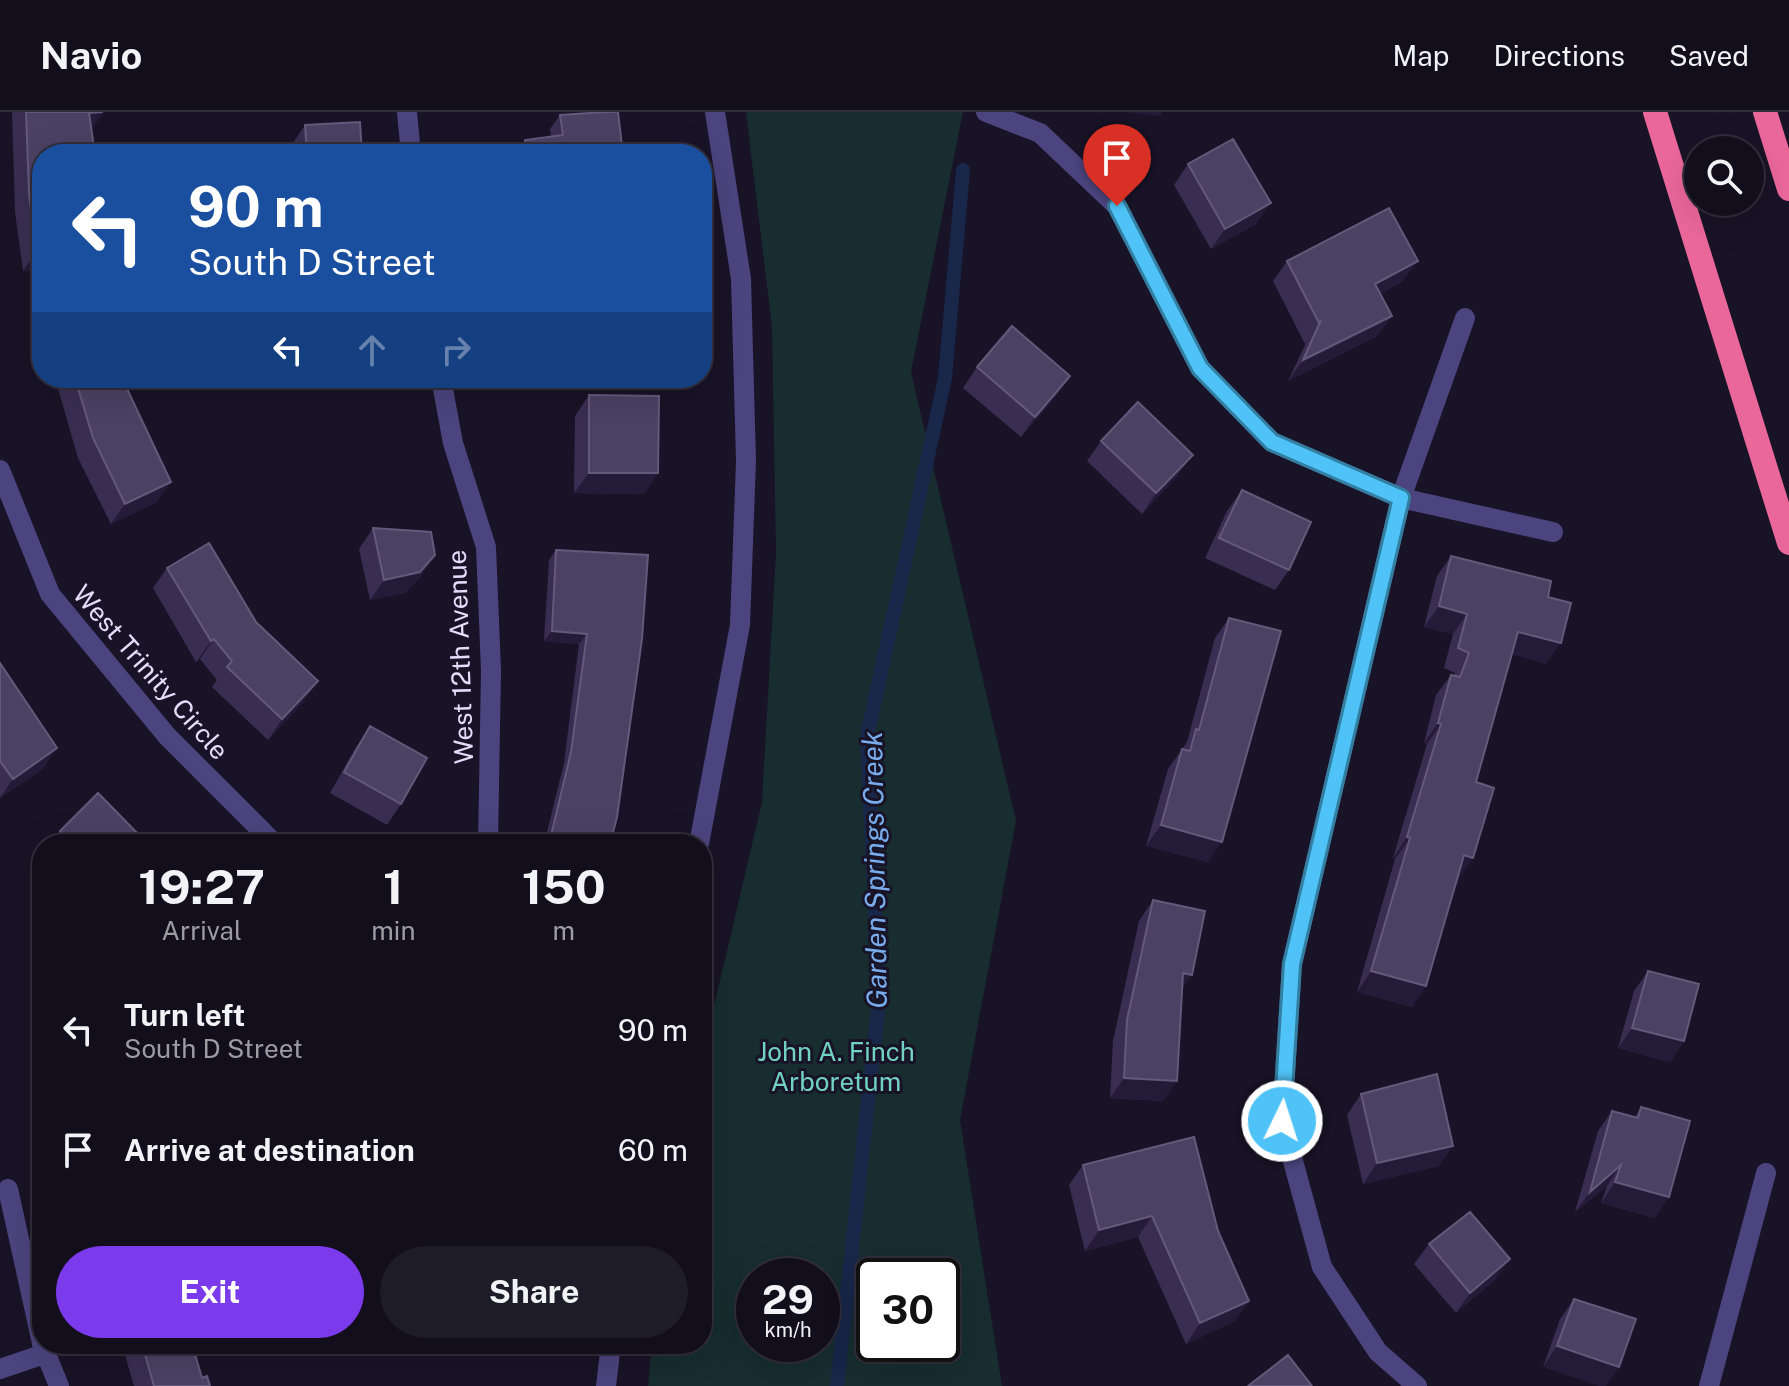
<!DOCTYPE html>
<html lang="en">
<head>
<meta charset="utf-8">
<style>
	:root { --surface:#120e1c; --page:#1f1c29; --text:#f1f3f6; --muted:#9c9ca3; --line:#312e3b; --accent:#7c3aed }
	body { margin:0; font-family:"Public Sans",sans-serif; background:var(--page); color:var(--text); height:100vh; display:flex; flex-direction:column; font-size:30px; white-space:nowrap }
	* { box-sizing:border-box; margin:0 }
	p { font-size:26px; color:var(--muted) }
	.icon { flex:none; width:44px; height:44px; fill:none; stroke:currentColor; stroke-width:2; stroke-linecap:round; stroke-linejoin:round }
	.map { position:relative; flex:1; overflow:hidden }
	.panel { position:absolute; left:32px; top:722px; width:680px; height:520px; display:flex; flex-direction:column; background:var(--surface); border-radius:32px; box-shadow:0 8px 32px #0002,0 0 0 2px var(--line) }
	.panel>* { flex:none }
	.hud { position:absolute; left:32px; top:32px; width:680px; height:244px; border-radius:32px; box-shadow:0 8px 32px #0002,0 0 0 2px var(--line); background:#1a4fa0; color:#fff; overflow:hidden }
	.fabs { position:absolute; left:1684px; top:24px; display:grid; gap:16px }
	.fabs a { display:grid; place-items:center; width:80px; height:80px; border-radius:50%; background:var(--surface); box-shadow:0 8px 32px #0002,0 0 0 2px var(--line); font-size:40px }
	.speed { position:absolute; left:736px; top:1146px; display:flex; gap:16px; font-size:40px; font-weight:700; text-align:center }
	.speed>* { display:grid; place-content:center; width:104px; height:104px; border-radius:50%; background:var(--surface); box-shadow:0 8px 32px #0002,0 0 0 2px var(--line); line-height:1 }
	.speed small { font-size:20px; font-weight:400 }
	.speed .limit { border:4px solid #111; border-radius:12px; background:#fff; color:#111 }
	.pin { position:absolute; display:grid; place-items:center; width:68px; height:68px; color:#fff; margin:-82px -34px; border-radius:50% 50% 50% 0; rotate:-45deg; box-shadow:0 0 8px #0007 }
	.pin .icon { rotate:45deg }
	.me { position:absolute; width:88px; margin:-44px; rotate:4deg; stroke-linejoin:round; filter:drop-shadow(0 0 6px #0008) }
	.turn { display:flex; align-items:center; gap:28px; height:168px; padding:0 24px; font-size:36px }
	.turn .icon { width:104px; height:104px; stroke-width:2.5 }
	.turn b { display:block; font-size:56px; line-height:68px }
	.lanes { display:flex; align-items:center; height:76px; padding:0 24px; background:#0003; justify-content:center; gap:40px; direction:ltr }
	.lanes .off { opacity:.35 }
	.eta { display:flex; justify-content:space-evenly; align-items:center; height:136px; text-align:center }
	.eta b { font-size:48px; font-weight:700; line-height:56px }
	.action { display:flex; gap:16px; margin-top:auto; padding:16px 24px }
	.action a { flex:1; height:92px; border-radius:48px; background:var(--accent); color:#fff; font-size:32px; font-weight:700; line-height:92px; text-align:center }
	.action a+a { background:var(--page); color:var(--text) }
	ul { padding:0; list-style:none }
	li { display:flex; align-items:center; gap:24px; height:120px; padding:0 24px }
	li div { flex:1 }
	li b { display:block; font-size:30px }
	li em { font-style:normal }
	header { display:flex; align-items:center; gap:48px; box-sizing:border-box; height:112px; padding:0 40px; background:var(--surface); border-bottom:2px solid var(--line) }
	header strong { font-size:38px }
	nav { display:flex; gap:44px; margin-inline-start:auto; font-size:28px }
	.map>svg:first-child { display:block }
</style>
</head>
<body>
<header>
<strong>Navio</strong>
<nav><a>Map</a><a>Directions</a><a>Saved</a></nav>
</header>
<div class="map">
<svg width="1789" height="1274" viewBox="0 0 1789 1274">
	<rect width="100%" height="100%" fill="#181326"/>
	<path fill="#172d2f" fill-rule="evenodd" d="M746,0H963L911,260L1016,709L960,1008L1002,1274H648L652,1232H702V945L762,690L776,441L772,215ZM754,1164H822V1232H754ZM874,1164H942V1232H874Z"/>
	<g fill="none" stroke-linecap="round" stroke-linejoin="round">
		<path stroke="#18274a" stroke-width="14" d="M837,1274L879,888L867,624L945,266L963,58"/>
		<path stroke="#4c447e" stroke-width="20" d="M407,0L411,42
			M986,0L1040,21L1117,94L1200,256L1272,330L1401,386L1553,420
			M441,266L453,331L486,435L491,559L488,732
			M0,358L50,482L167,624L275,732
			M699,732L740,513L746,349L741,167L715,0
			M8,1077L42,1231
			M42,1232L59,1274
			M0,1257L44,1242
			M606,1274L611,1232
			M1417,1274L1378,1240L1322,1155L1282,1009L1292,852L1401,386L1465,206
			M1709,1274L1766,1061"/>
		<path stroke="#ea679a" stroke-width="24" d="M1655,0L1789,431
			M1765,0L1789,77"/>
	</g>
	<path fill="#392e51" d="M12,0H103L42,42V157L23,159L15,100Z
		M560,3L623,42H515L525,28L551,25L550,17Z
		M305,13L362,42H291V34Z
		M1188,52L1256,112L1211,137L1174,73Z
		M1287,149L1403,169L1380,182L1392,204L1377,224L1288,269L1307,229L1305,232L1273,169Z
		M977,255L1070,264L1056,284L1021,325L963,276Z
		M55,266H125L123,269L157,390L111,412L78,346Z
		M589,283L658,361L644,382L574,381L575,304Z
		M1101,329L1178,363L1142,402L1087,349Z
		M1242,378L1289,458L1275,478L1205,446L1227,399Z
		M373,416L421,464L405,481L370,488L359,437Z
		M556,438L648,443L610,732H544L564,651L579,532L544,529L549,448Z
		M1451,444L1548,485L1546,552L1512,542L1476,670L1459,766L1412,895L1357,880L1395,747L1393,746L1427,632L1424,631L1436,583L1451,563L1454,564L1455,561L1444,556L1453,522L1424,515L1437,464Z
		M167,456L304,589L268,628L212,575L217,568L200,547L196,550L153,476Z
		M1229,506L1208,750L1146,734L1168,657L1187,630L1215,526Z
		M0,551L43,657L0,686Z
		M370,614L401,692L387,713L330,681L356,635Z
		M60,719L148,732H50Z
		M1153,788L1182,877L1163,989L1110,986L1113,929L1139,809Z
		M1648,859L1684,929L1670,950L1618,936L1634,879Z
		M1361,982L1439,1054L1363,1072L1347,1003Z
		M1641,995L1655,1106L1601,1091L1607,1074L1575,1100L1598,1019L1612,999L1635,1005Z
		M1194,1025L1235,1209L1186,1232L1138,1125L1085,1139L1069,1073L1083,1053Z
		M1429,1132L1496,1167L1456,1201L1414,1152Z
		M1574,1187L1636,1207L1543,1255L1560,1207Z
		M117,1232H192L202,1266L210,1274H134L124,1240L120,1241Z"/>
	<path fill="#241b38" d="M1125,0H1162L1160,4Z
		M89,1H103L90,20Z
		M1271,91L1256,112L1211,137L1225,117Z
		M36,140H42V157L23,159Z
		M1418,149L1403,169L1361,192L1375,172Z
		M1392,204L1377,224L1288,269L1303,248Z
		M1070,264L1056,284L1021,325L1035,305Z
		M1193,343L1178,363L1142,402L1156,381Z
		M589,361H658L644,382L574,381Z
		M171,370L157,390L111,412L125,392Z
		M435,443L421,464L405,481L370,488L384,468Z
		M1439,494L1467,502L1453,522L1424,515Z
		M552,519L587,522L579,532L544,529Z
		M1518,520L1561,531L1546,552L1504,540Z
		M214,527L200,547L196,550L211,529Z
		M318,569L304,589L268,628L282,607Z
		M1438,611L1441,612L1427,632L1424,631Z
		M57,636L43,657L0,686L13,667Z
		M1161,713L1222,730L1208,750L1146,734Z
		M1407,725L1410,726L1395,747L1393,746Z
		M1464,743L1473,746L1459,766L1450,764Z
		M1371,859L1426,874L1412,895L1357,880Z
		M1183,861L1192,863L1178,883Z
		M1632,916L1684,929L1670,950L1618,936Z
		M1124,966L1177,969L1163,989L1110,986Z
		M1453,1034L1439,1054L1363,1072L1377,1051Z
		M1621,1053L1607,1074L1575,1100L1590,1080Z
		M1615,1070L1669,1085L1655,1106L1601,1091Z
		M1152,1104L1138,1125L1085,1139L1099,1118Z
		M1510,1147L1496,1167L1456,1201L1470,1181Z
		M1249,1189L1235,1209L1186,1232L1200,1211Z
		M126,1232H130L124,1240L120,1241Z
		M1557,1234L1619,1255L1606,1274H1599L1543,1255Z"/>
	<path fill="#4b4163" stroke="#63597b" stroke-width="2" d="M26,0H103L89,1L95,42H42V140H36L29,81Z
		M605,0H618L623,42H526L525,28L563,23L560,3Z
		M360,10L362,42H307L305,13Z
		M1233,27L1271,91L1225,117L1188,52Z
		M1389,96L1418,149L1375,172L1392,204L1303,248L1321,208L1319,211L1287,149Z
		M1012,214L1070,264L1035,305L977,255Z
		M75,266H122L171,370L125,392L93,326Z
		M589,283L659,284L658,361H589Z
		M1138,290L1193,343L1156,381L1101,329Z
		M1242,378L1311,410L1289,458L1219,426Z
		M373,416L431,420L435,443L420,460L384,468Z
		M209,431L256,510L318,569L282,607L227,555L232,549L214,527L211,529L167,456Z
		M556,438L648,443L642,527L617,705L610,732H549L571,640L587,522L552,519Z
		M1451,444L1551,469L1548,485L1571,491L1561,531L1518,520L1476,670L1494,676L1473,746L1464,743L1426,874L1371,859L1410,726L1407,725L1441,612L1438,611L1451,563L1460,565L1469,541L1458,536L1467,502L1439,494Z
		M1229,506L1281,519L1222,730L1161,713L1182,637L1190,639L1196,617L1199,618Z
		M0,551L57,636L13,667L0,649Z
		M370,614L427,646L401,692L344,660Z
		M98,681L148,732H73L60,719Z
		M1153,788L1205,799L1192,863L1183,861L1177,969L1124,966L1127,908Z
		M1648,859L1699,872L1684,929L1632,916Z
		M1437,962L1453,1034L1377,1051L1361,982Z
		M1641,995L1690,1009L1669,1085L1615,1070L1621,1053L1590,1080L1612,999L1638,1006Z
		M1194,1025L1218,1119L1249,1189L1200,1211L1152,1104L1099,1118L1083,1053Z
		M1470,1100L1510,1147L1470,1181L1429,1132Z
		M1574,1187L1636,1207L1619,1255L1557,1234Z
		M142,1232H192L202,1266L207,1264L210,1274H154Z
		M1288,1243L1312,1274H1248Z"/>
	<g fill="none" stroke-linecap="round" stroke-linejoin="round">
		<defs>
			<path id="route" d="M1117,94L1200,256L1272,330L1401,386L1292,852L1282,1009"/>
		</defs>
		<use href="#route" stroke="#337fa1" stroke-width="20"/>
		<use href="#route" stroke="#4fc3f7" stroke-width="14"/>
	</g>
	<g text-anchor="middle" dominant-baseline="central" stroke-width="6" stroke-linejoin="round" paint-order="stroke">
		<g font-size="26" fill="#e3dcfa" stroke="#181326">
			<text transform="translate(460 545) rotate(-92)">West 12th Avenue</text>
			<text transform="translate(151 560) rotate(49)">West Trinity Circle</text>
		</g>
		<g font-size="26" fill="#71d2c3" stroke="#181326">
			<text x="836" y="939">John A. Finch<tspan x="836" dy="30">Arboretum</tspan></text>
		</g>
		<g font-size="28" font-style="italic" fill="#78aced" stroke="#181326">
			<text transform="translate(874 758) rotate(-91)">Garden Springs Creek</text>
		</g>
	</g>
</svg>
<div class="fabs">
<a><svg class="icon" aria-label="search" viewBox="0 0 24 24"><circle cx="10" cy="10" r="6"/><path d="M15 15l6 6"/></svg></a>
</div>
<div class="speed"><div>29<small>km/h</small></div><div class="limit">30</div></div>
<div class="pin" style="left:1117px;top:94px;background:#d93025"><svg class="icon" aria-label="arrive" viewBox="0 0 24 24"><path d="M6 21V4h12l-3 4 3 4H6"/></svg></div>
<svg class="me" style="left:1282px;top:1009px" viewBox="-20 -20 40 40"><circle r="17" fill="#4fc3f7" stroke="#fff" stroke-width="3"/><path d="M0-11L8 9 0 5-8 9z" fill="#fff"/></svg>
<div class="hud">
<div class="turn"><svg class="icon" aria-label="left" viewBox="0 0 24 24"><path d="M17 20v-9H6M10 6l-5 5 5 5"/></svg><div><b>90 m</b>South D Street</div></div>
<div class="lanes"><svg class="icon" aria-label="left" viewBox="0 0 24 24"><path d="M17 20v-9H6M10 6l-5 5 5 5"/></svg><svg class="icon off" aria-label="ahead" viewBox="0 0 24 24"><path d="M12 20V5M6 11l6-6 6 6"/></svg><svg class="icon off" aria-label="right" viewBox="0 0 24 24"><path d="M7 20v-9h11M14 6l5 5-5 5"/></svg></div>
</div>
<section class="panel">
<div class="eta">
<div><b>19:27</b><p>Arrival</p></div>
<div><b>1</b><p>min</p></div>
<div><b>150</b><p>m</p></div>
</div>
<ul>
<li><svg class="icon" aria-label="left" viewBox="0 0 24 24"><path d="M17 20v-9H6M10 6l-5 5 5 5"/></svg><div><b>Turn left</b><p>South D Street</p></div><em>90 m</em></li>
<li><svg class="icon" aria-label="arrive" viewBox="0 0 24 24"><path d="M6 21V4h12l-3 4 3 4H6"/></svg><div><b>Arrive at destination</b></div><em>60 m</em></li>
</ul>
<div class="action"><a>Exit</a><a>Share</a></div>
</section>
</div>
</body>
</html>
